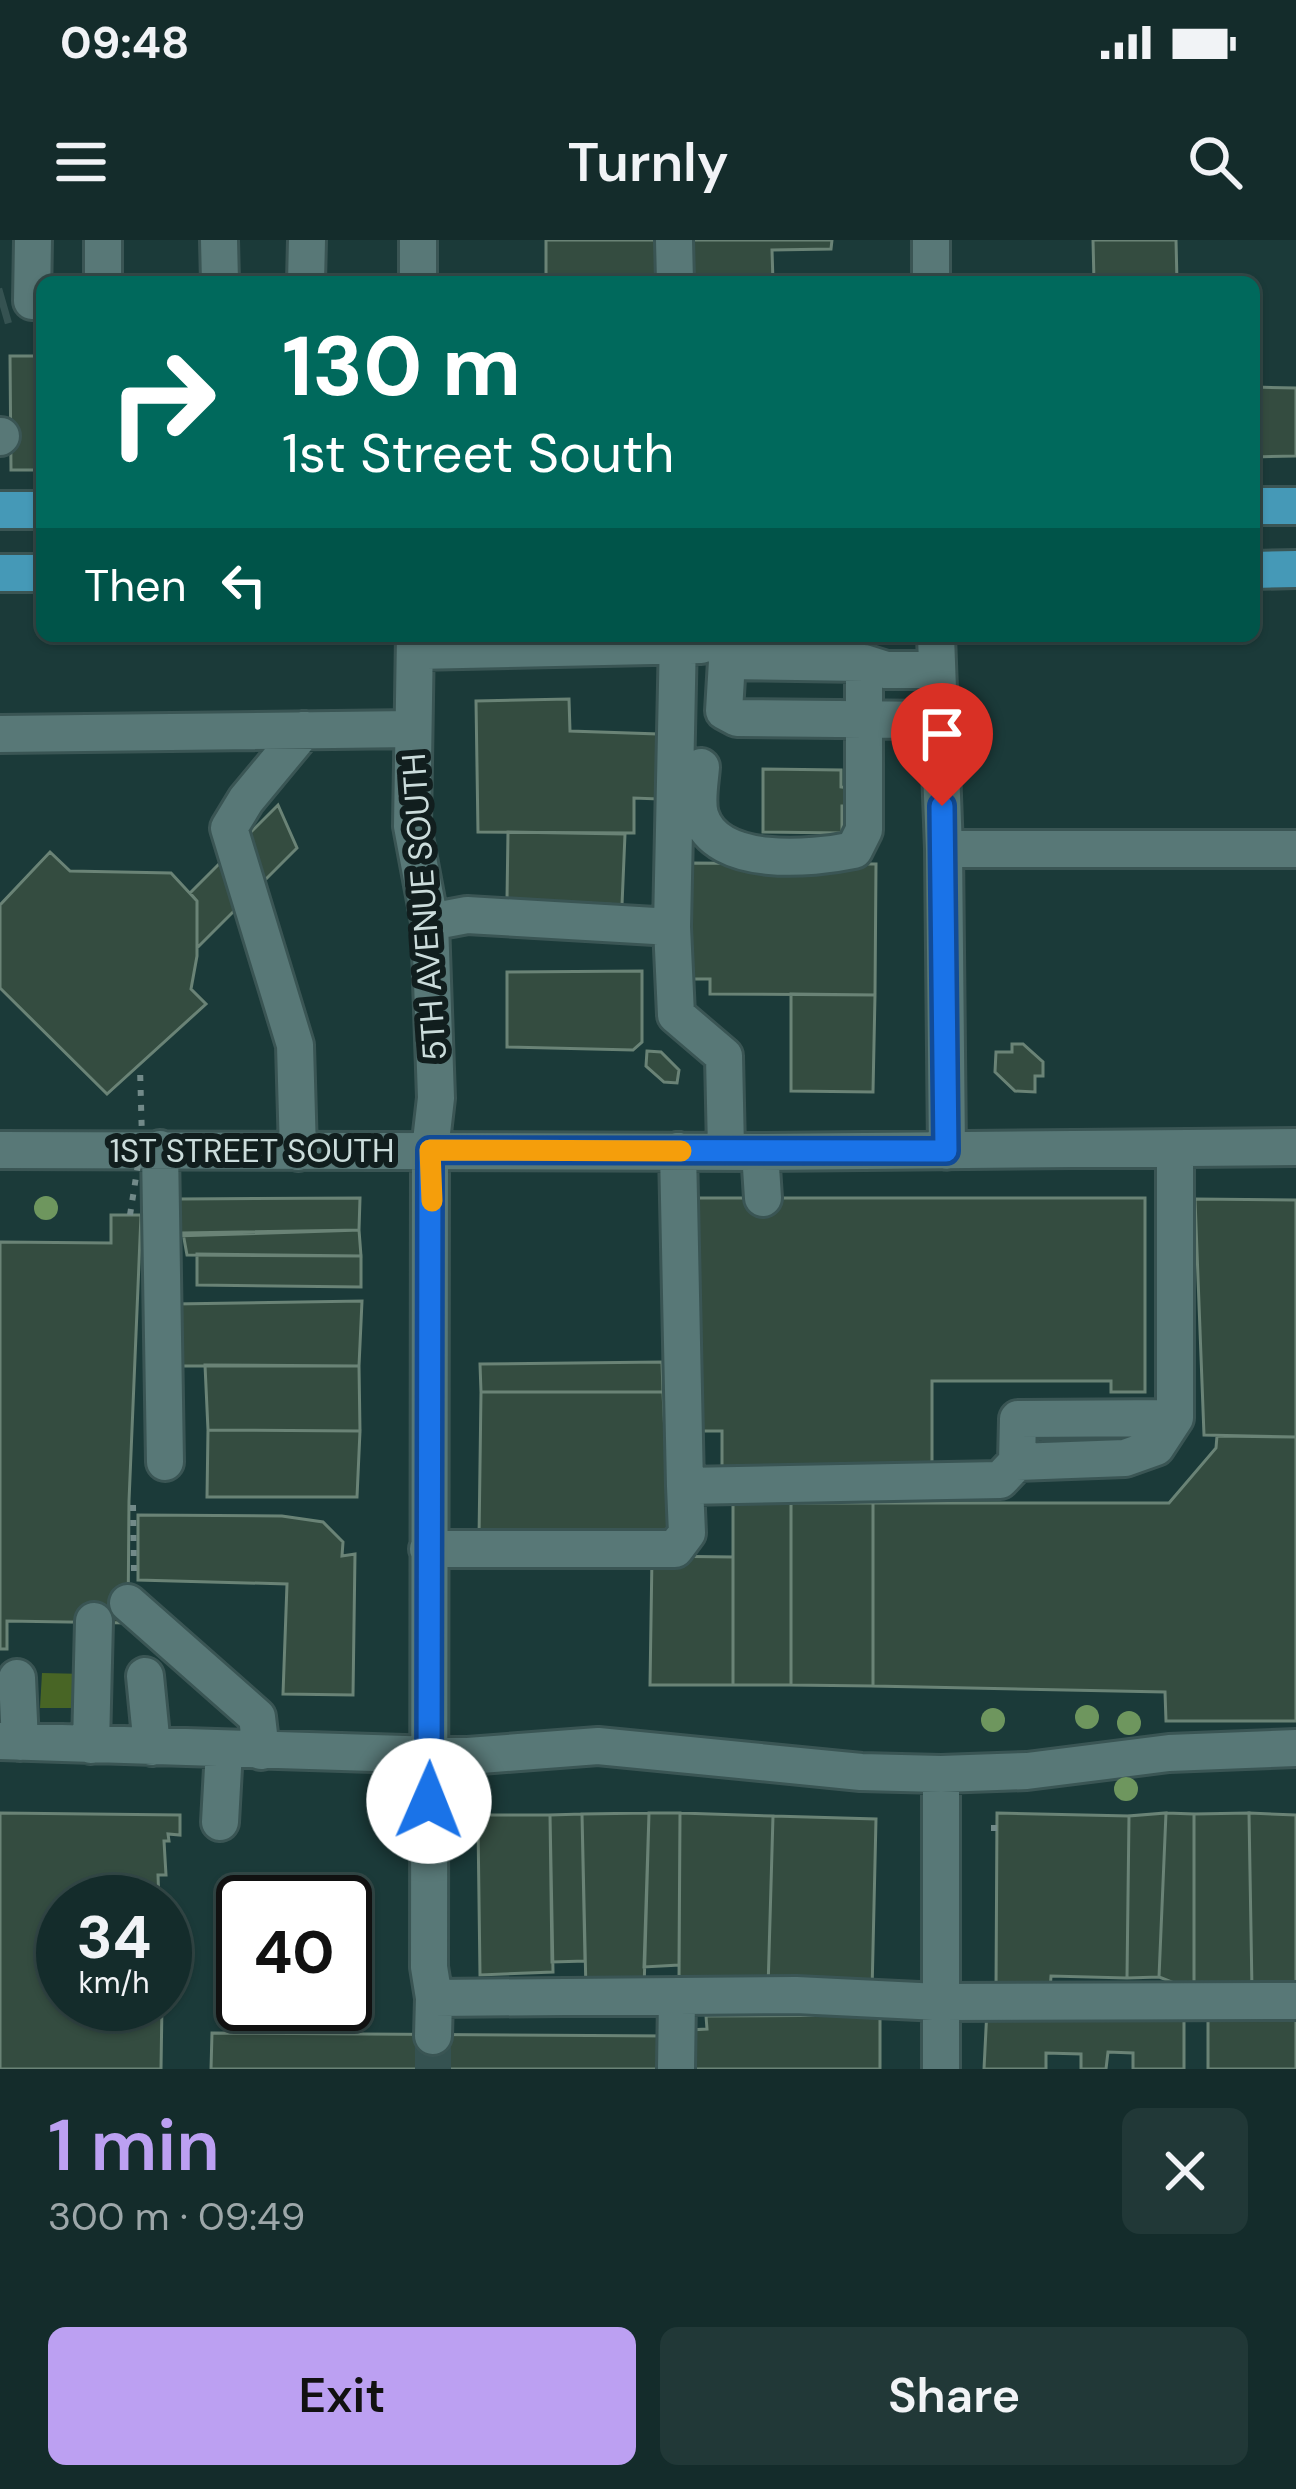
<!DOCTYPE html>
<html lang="en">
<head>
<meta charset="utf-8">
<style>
	:root { --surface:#142c2b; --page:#213837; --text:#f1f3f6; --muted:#9da7a9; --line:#334847; --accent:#bca0f2 }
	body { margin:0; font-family:"DM Sans",sans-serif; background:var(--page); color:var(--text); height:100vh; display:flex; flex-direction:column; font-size:45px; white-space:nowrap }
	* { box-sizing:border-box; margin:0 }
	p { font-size:39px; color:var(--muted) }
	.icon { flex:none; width:66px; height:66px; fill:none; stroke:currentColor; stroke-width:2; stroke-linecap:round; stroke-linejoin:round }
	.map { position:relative; height:1829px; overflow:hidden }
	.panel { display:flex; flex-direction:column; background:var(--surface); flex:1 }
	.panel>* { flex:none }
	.guide { position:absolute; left:36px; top:36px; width:1224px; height:366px; border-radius:18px; box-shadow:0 3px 9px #0004,0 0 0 3px var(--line); background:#00695c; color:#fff; overflow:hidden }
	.speed { position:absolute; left:36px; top:1635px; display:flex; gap:24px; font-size:60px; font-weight:700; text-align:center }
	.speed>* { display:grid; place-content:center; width:156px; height:156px; border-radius:50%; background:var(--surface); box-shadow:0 3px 9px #0004,0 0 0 3px var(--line); line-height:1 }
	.speed small { font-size:30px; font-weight:400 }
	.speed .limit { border:6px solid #111; border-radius:18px; background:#fff; color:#111 }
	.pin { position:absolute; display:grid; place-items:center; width:102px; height:102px; color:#fff; margin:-123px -51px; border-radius:50% 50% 50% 0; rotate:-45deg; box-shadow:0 0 12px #0007 }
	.pin .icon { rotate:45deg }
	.me { position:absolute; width:132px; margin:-66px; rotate:1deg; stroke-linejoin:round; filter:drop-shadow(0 0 9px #0008) }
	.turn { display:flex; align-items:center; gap:42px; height:252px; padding:0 48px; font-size:54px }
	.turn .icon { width:156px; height:156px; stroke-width:2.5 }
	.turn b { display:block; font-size:84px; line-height:102px }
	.then { display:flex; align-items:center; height:114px; padding:0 48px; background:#0003; gap:24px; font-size:45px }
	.round { display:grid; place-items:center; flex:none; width:126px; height:126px; border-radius:18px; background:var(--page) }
	.headline { display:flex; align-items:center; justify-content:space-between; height:204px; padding:0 48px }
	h1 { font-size:72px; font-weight:600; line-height:90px; color:var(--accent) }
	.primary-button { display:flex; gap:24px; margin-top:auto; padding:24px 48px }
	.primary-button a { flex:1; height:138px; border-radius:18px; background:var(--accent); color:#111; font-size:48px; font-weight:600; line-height:138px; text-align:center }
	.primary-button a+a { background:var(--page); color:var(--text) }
	.status { display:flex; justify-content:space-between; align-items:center; height:84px; padding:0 60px; background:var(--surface); direction:ltr }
	.status svg { height:33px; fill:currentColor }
	header { display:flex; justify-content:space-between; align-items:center; height:156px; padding:0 48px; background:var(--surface); font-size:54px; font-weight:600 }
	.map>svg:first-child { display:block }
</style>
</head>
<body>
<div class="status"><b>09:48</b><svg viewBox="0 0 49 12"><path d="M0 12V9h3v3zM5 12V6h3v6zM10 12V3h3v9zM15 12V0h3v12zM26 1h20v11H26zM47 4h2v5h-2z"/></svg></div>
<header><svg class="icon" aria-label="menu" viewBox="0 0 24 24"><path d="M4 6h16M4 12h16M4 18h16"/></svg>Turnly<svg class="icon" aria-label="search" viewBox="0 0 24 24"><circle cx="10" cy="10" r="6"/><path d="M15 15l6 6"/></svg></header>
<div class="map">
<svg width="1296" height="1829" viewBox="0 0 1296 1829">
	<rect width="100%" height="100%" fill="#1b3a39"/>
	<path fill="#486525" d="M42,1433L86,1434V1468H40Z"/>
	<path fill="#344c40" stroke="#6a8376" stroke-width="3" d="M546,0H666V42H546Z
		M689,0H832L831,9L772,10L773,42H689Z
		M1093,0H1176L1177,42H1094Z
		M10,116H42V230H11Z
		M1254,147L1296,148V216L1254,217Z
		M569,459L570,491L658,494V559L634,558V593L478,592L476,461Z
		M763,529L841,530V547L849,548V566H842V593L763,592Z
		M278,565L297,608L197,708V661L190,653Z
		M508,592L625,594L622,665L507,659Z
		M50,612L70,631L171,633L197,661V716L191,749L206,764L107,854L0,748V665Z
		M691,623L876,624L875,755L710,754V739H690Z
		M642,731V802L633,810L507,807V732Z
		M791,754L875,755L873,852L791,851Z
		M1012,804H1023L1043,822V836H1035V852L1015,851L995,832L996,812H1012Z
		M647,811L661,812L679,830L677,843L664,842L646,826Z
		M360,958L359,990L176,996L178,959Z
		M695,958H1145V1152H1111V1141H932V1236H722V1191H695Z
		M1195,959L1296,960V1197L1204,1195Z
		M111,975H141L129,1261L128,1383L7,1381V1409H0V1002L111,1003Z
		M359,990L361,1016L187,1015L183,993Z
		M197,1014L361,1016V1047L197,1045Z
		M362,1061L359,1126H176L174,1064Z
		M662,1122L663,1152H481L480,1124Z
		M205,1125L359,1126L360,1191L208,1190Z
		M481,1152H663L670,1299H479Z
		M208,1190L360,1191L357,1257H207Z
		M1217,1196L1296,1197V1481H1166L1165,1452L873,1446V1263H1169L1216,1208Z
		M733,1262L791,1263V1445H733Z
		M791,1263H873V1446L791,1445Z
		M138,1275L282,1276L323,1282L343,1302L342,1316L355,1314L353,1455L283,1454L287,1344L138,1340Z
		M652,1316L733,1317V1445H650Z
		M0,1573L180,1575V1595L168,1594L169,1601H164L166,1635H158L159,1662H63V1764H162L161,1829H0Z
		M649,1573H680L679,1725L644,1727Z
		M649,1573L644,1750L586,1751L582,1574Z
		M680,1573L773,1576L768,1749L679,1740Z
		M997,1573L1129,1576L1127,1738L1051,1736L1050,1752L996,1751Z
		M1166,1573L1159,1737L1127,1738L1129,1576Z
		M1166,1573L1194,1574V1751L1159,1737Z
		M1249,1573L1296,1575V1748L1252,1750Z
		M1249,1573L1252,1750L1194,1751V1574Z
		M582,1574L585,1721L552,1722L550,1575Z
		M484,1575H550L553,1732L480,1735L478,1584Z
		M773,1576L876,1579L872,1752L768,1749Z
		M1208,1764H1296V1829H1208Z
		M987,1769L1184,1770V1829H1133V1813L1108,1812L1106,1829H1081V1814L1046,1813V1829H984Z
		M880,1775V1829H690L689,1790L707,1789L706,1776Z
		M212,1793L670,1796L669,1829H211Z"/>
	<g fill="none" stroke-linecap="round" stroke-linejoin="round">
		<path stroke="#355251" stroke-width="36" stroke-dasharray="36 18" stroke-linecap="butt" d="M0,67L7,65
			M433,1829V1796"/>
		<defs>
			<path id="minor" d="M33,0L32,61L42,60
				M103,0V42
				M219,0L220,42
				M418,0V42
				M674,0L675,42
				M931,0V42
				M306,42L307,0
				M0,197L1,196
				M415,396L412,586L430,682L436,858L430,910L429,1727L434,1758L433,1796
				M678,396L672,687L676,775L724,816L726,910
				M936,396L944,609L947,911
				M415,411L701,405
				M936,430H886L864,423L727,421L724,471L737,478L938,480
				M0,494L412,489
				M701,527C700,541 696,561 700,575C716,628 812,619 854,610L864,590V423
				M944,609H1296
				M430,682L467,675L672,687
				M160,909L165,1222
				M0,910L760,912L1296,907
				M678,911L685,1246L1000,1240L1017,1222L1018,1179L1175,1178
				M298,912L295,805L229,588L246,560L304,490
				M760,912L763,958
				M1017,1222L1125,1218L1156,1207L1175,1178V911
				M428,1309H675L687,1293L685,1246
				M128,1363L257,1477L261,1511
				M145,1436L152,1507
				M17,1438L20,1502
				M0,1501L468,1516L598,1506L861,1532L941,1534L1027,1531L1169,1513L1296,1508
				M91,1505L94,1381
				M220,1582L224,1510
				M434,1758L796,1755L939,1762L1296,1761
				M676,1829L677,1757
				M941,1829V1534"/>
			<path id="highway" d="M1254,266H1296
				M0,270H42
				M1254,330L1296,329
				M0,333H42"/>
		</defs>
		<use href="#minor" stroke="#3a5554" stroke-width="42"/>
		<use href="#highway" stroke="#3a5554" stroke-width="42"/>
		<path stroke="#728a89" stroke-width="6" stroke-dasharray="6 9" stroke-linecap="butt" d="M133,1265L134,1334
			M994,1585V1594"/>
		<use href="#minor" stroke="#587877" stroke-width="36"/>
		<use href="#highway" stroke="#4599b7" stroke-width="36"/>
		<path stroke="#728a89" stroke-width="6" stroke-dasharray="6 9" stroke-linecap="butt" d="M130,975L142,899L140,827"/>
	</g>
	<g fill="#6e965e">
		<circle cx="46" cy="968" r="12"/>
		<circle cx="1087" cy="1477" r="12"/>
		<circle cx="993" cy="1480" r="12"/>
		<circle cx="1129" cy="1483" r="12"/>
		<circle cx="1126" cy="1549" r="12"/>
	</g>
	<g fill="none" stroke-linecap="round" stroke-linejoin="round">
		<defs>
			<path id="route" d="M429,1561L430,910L946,911L942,566"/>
		</defs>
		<use href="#route" stroke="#114b97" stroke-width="30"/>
		<use href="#route" stroke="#1a73e8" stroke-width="21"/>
		<path stroke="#f59e0b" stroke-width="21" d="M432,961L430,910L681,911"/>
	</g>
	<g text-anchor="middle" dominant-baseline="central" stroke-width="12" stroke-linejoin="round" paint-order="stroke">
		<g font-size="33" fill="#cbdcdb" stroke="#111e1e">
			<text transform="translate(424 667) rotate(-94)">5TH AVENUE SOUTH</text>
			<text x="252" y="910">1ST STREET SOUTH</text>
		</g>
	</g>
</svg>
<div class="speed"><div>34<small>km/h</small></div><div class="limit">40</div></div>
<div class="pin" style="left:942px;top:566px;background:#d93025"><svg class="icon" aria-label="arrive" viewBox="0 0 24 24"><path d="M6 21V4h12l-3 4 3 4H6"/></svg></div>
<svg class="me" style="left:429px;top:1561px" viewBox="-20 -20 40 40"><circle r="19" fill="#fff"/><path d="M0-13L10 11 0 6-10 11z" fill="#1a73e8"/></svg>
<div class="guide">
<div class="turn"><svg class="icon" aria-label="right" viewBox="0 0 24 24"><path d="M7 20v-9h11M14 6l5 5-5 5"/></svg><div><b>130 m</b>1st Street South</div></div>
<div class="then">Then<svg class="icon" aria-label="left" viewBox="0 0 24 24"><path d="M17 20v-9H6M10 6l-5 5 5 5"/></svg></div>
</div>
</div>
<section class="panel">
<div class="headline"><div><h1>1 min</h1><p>300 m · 09:49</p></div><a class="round"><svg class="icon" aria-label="close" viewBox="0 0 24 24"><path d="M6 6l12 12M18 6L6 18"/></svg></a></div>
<div class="primary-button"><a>Exit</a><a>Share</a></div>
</section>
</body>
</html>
